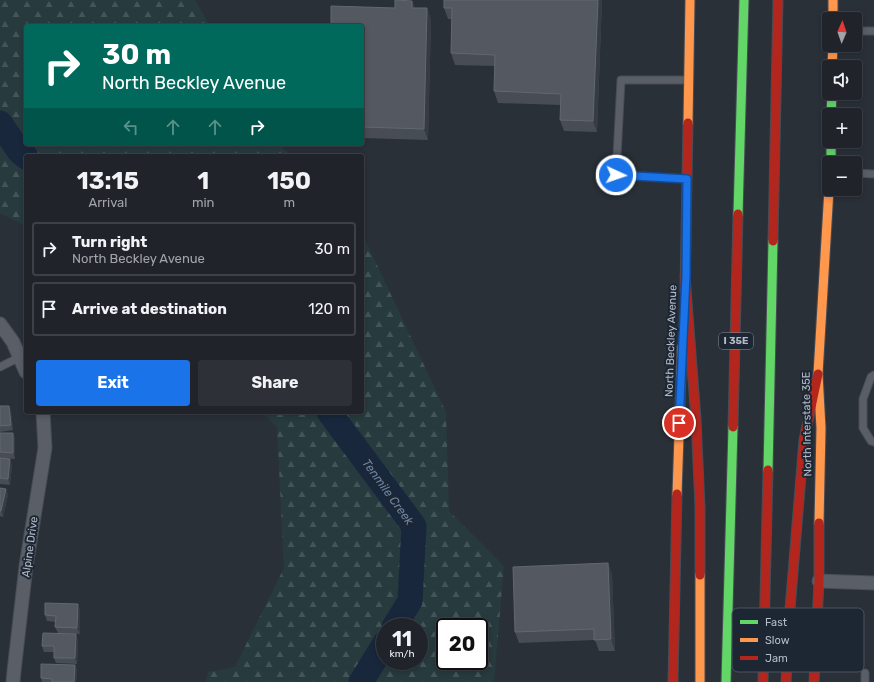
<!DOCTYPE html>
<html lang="en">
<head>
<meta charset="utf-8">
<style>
	:root { --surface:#20242a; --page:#2d3036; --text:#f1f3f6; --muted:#a2a4a8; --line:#3d4147; --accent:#1a73e8 }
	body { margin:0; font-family:Rubik,sans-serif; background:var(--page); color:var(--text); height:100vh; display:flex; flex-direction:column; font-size:15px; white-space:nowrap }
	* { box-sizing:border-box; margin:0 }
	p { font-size:13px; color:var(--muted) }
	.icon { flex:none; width:22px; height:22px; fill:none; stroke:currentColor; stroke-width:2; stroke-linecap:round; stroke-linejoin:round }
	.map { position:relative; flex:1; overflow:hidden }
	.drawer { position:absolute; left:24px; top:154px; width:340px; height:260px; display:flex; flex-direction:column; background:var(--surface); border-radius:4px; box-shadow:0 2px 6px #0003,0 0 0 1px var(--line) }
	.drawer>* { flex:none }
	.guide { position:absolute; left:24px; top:24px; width:340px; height:122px; border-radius:4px; box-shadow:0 2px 6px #0003,0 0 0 1px var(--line); background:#00695c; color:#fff; overflow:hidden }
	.needle { width:26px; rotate:2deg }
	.controls { position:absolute; left:822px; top:12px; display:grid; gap:8px }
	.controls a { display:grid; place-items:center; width:40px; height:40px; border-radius:4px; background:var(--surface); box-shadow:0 2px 6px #0003,0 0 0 1px var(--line); font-size:20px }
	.speed { position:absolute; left:376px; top:618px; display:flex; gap:8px; font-size:20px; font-weight:700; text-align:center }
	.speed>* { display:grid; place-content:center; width:52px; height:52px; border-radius:50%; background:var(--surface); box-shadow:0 2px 6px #0003,0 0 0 1px var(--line); line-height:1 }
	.speed small { font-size:10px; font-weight:400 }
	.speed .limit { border:2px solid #111; border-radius:6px; background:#fff; color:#111 }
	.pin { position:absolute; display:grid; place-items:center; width:34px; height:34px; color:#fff; margin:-17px; border:2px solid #fff; border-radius:50%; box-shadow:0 1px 4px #0007 }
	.me { position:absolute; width:44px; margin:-22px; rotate:93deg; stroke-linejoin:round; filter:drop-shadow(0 0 3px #0008) }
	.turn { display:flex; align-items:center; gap:14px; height:84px; padding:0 12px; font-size:18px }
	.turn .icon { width:52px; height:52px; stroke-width:2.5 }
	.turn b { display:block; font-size:28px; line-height:34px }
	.lanes { display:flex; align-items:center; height:38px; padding:0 12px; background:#0003; justify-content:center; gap:20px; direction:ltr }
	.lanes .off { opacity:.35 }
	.eta { display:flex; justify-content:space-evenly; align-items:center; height:68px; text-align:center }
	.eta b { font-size:24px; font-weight:700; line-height:28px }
	.cta { display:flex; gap:8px; margin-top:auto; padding:8px 12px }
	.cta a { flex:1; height:46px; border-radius:4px; background:var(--accent); color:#fff; font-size:16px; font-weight:700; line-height:46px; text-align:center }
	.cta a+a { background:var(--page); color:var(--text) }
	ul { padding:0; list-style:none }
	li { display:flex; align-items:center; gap:12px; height:54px; margin:0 8px 6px; padding:0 4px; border:2px solid var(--line); border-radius:4px }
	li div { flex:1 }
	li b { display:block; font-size:15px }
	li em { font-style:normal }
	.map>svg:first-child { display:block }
</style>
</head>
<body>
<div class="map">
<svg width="874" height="682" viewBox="0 0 874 682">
	<defs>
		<pattern id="forest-firs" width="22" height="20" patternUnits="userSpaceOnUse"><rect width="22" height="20" fill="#273a3e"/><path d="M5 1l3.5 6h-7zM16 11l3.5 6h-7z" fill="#445559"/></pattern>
	</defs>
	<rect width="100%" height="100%" fill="#2a3038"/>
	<path fill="url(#forest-firs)" fill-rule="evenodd" d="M0,0H195L210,26H26V144H278L292,156H26V226L0,213Z
		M362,233L446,412L449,511L504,566L494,682H206L208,672L235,667L284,568L277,427L262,412H362ZM385,627H419V661H385ZM445,627H479V661H445Z"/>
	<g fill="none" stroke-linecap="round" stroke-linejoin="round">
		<path stroke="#19273c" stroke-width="25" d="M0,123L19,151L26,157
			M329,412L414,526L410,601L394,627
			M361,682L385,643"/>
		<defs>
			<path id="lane" d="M855,31H874
				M855,173L874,174
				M687,179L616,175L621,80H688
				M0,367L20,357
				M874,375L871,377L863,399V428L871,441L874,442
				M865,682V673"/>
			<path id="street" d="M0,324L13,342L26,372
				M819,581L874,583
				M13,682L14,671L26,566L45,448L43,412"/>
			<path id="fast" d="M831,115L832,93
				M831,141V163
				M738,214L744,0
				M768,470L773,241
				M726,682L733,427"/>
			<path id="slow" d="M833,0V19
				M832,67L833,45
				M688,123L690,0
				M677,494L682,347
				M819,523L821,428L818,374L829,189
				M700,575V682"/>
			<path id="jam" d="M773,241L778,0
				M685,276L696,419L700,507V575
				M685,291L688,123
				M733,427L738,214
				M673,682L677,494
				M763,682L768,470
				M786,682L790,609L804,440L818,374
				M814,682L819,581V523"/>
		</defs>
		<use href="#lane" stroke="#484c55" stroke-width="9"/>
		<use href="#street" stroke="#484c55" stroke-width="15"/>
		<use href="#fast" stroke="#484c55" stroke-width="11"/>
		<use href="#slow" stroke="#484c55" stroke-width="11"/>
		<use href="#jam" stroke="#484c55" stroke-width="11"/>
		<use href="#lane" stroke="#5a5e66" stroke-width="7"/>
		<use href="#street" stroke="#5a5e66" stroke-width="13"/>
		<use href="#fast" stroke="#63d668" stroke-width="9"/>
		<use href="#slow" stroke="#ff974d" stroke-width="9"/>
		<use href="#jam" stroke="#b3261e" stroke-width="9"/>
	</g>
	<path fill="#474c55" d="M444,0H602L597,132L564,131L560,120L561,105L498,103L494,91L495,66L455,65L451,53L452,19H448L444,8Z
		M412,1L415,8H427L431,20L428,140L362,138V26L395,8Z
		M0,406H9L11,411L13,430L0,432Z
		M0,433H13L15,439V459L0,458Z
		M0,458L12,465L10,485L0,484Z
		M0,488L6,489L8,495L3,517L0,516Z
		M608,563L612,575L615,651H599L595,640L519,643L515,632Z
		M80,610V634L58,633L55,627L56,622L47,621L45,615Z
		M78,640L77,664L56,663L54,658V652H44L42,646Z
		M75,665L77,671L76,682H42L41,678Z"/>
	<path fill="#373c44" d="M598,0H602L597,132L593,121Z
		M412,1L416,12L412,8Z
		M427,8L431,20L428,140L424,129Z
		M9,406L11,411L13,430L11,425Z
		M13,433L15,439V459L13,453Z
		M10,459L12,465L10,485L8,479Z
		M6,489L8,495L3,517L1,511Z
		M608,563L612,575L615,651L611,639Z
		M78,604L80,610V634L77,628Z
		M76,634L78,640L77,664L75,658Z
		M75,665L77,671L76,682H74Z"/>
	<path fill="#535861" stroke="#626872" d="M395,0L412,1V8H427L424,129L362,127V26H331V6L395,8Z
		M444,0H598L593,121L560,120L561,94L494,91L495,55L451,53L452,8H444Z
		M0,406H9L11,425L0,426Z
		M0,433H13V453L0,452Z
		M0,458L10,459L8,479L0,478Z
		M0,488L6,489L1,511H0Z
		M608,563L611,639L594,640V629L515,632L513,567Z
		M45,603L78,604L77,628L55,627L56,616L45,615Z
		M43,633L76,634L75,658H54V646H42Z
		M41,664L75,665L74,682H52V679L41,678Z"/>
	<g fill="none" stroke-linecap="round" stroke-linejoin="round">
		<defs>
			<path id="route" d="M616,175L687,179L686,276L679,423"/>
		</defs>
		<use href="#route" stroke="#114b97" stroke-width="10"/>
		<use href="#route" stroke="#1a73e8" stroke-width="7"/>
	</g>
	<g text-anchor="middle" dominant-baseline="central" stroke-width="4" stroke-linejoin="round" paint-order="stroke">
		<rect fill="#1d2633" stroke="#878f9c" stroke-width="1" x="719" y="333" width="34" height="16" rx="3"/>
		<g font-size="10" font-weight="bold" fill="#b4bcc9">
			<text x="736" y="341">I 35E</text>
		</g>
		<g font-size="11" fill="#b4bcc9" stroke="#1d2633">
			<text transform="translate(671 341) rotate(-88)">North Beckley Avenue</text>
			<text transform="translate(807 424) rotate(-91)">North Interstate 35E</text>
			<text transform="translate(30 547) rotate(-82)">Alpine Drive</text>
		</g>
		<g font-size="12" font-style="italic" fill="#6d86a8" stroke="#1d2633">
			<text transform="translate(388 492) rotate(54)">Tenmile Creek</text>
		</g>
	</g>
	<rect x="732" y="608" width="132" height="64" rx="6" fill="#1d2633" stroke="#4a5360" stroke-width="1"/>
	<rect x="740" y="620" width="18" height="4" fill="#63d668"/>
	<rect x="740" y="638" width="18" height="4" fill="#ff974d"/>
	<rect x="740" y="656" width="18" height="4" fill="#b3261e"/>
	<g font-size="11" fill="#b4bcc9">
		<text x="765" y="626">Fast</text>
		<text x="765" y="644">Slow</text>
		<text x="765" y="662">Jam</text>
	</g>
</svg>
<div class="controls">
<a><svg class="needle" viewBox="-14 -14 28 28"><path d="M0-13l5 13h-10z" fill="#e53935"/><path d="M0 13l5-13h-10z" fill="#a2a4a8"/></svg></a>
<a><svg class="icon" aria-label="sound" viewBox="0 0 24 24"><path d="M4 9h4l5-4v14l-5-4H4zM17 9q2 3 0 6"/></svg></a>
<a>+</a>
<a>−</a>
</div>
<div class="speed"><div>11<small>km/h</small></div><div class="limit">20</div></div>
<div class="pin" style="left:679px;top:423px;background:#d93025"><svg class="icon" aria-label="arrive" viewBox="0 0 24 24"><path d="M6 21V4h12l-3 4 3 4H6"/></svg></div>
<svg class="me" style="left:616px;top:175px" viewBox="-20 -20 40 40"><circle r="17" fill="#1a73e8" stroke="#fff" stroke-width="3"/><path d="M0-11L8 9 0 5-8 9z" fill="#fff"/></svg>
<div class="guide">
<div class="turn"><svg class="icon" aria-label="right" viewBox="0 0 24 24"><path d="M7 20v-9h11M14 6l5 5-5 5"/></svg><div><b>30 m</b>North Beckley Avenue</div></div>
<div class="lanes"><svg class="icon off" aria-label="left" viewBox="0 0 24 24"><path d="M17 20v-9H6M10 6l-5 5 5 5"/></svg><svg class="icon off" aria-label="ahead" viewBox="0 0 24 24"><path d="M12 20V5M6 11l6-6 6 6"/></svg><svg class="icon off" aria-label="ahead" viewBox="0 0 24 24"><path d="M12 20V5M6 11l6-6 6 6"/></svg><svg class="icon" aria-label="right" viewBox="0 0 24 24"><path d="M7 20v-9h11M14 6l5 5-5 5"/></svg></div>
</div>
<section class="drawer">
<div class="eta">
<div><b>13:15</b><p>Arrival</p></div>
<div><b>1</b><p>min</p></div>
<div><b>150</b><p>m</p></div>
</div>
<ul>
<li><svg class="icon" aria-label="right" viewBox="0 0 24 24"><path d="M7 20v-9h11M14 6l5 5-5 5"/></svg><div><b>Turn right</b><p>North Beckley Avenue</p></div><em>30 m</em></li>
<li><svg class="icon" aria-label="arrive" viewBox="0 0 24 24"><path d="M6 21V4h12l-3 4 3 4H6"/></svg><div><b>Arrive at destination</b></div><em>120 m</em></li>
</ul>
<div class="cta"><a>Exit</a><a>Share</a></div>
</section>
</div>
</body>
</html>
